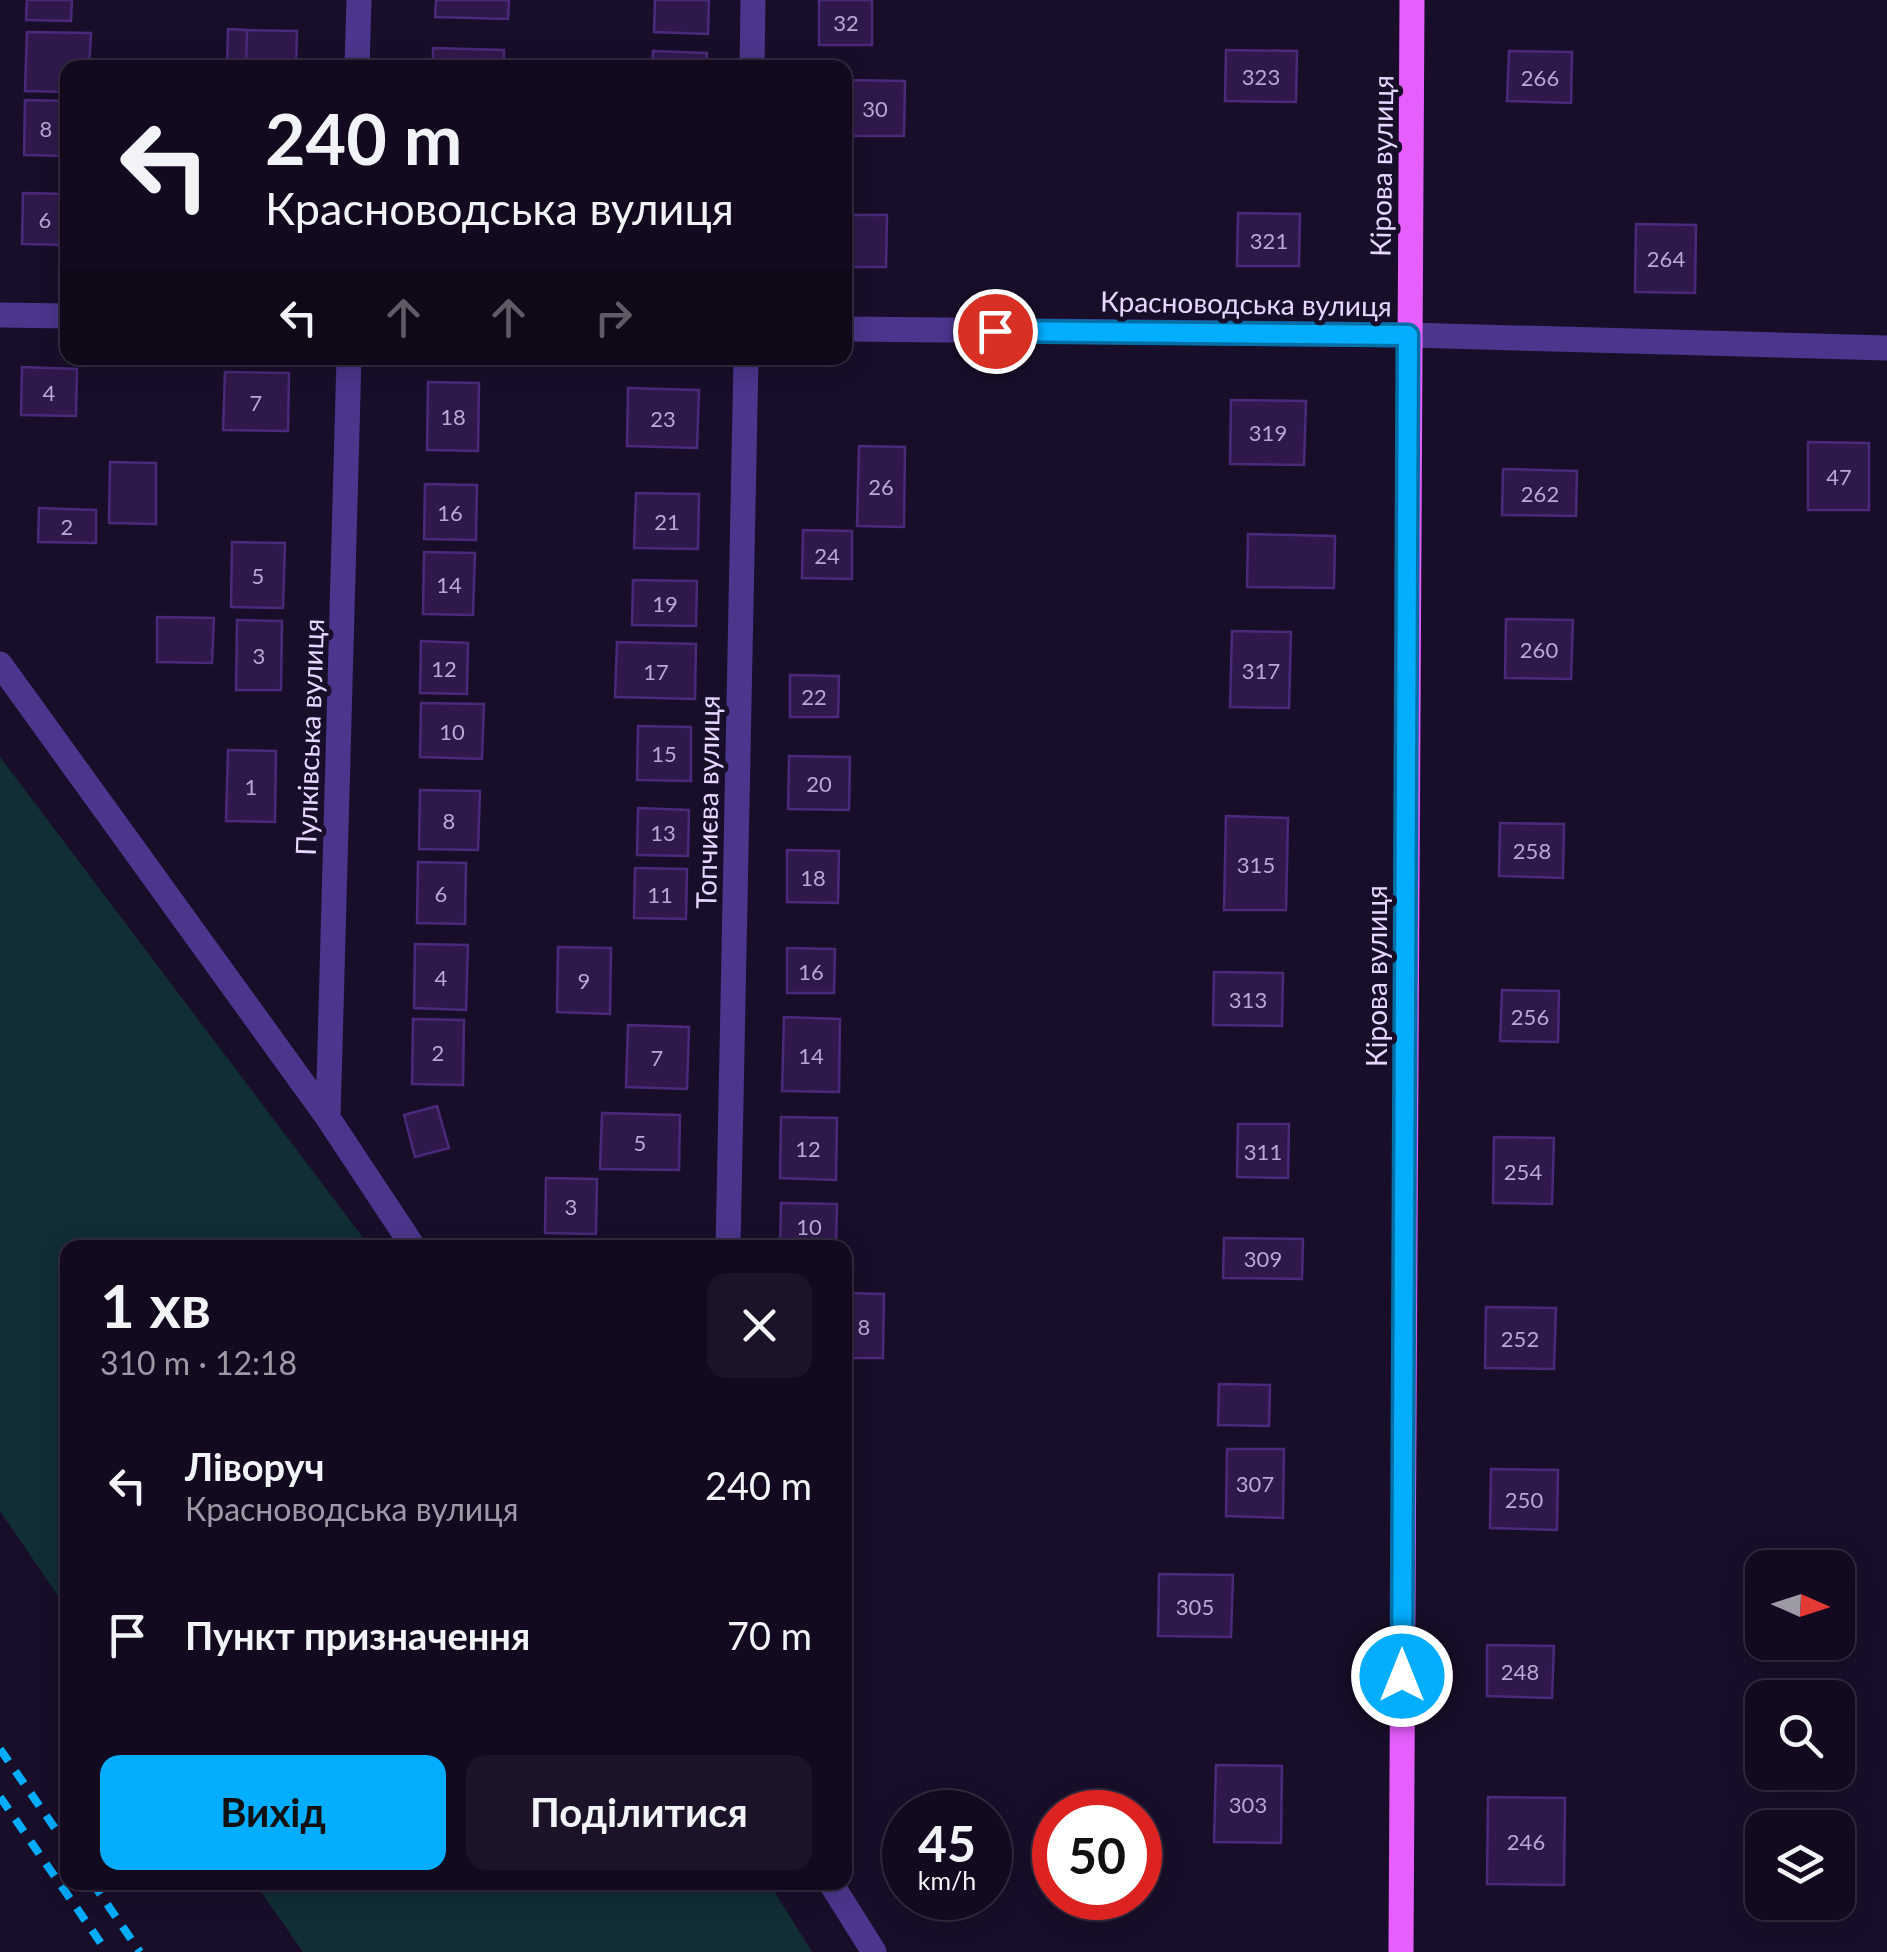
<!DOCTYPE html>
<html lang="uk">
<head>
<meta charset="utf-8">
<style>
	:root { --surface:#130a20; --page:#1c1329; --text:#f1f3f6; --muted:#9d9aa5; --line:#322b3e; --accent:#03adff }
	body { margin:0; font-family:Lato,sans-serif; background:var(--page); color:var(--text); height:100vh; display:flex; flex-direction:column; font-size:38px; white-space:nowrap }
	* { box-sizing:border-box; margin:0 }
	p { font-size:32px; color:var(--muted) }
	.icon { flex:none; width:55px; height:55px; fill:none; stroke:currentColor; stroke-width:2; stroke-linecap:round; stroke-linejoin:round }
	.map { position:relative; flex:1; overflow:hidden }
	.details { position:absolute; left:60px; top:1240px; width:792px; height:650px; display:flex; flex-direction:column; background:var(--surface); border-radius:20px; box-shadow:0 5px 25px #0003,0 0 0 2px var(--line) }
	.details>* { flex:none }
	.top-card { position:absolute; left:60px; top:60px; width:792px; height:305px; border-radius:20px; box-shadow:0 5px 25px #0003,0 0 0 2px var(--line); background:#130a20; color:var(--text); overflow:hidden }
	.needle { width:65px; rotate:93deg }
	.fabs { position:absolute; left:1745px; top:1550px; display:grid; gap:20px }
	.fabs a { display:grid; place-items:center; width:110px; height:110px; border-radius:20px; background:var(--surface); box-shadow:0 5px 25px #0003,0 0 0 2px var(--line); font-size:50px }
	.speed { position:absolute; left:882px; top:1790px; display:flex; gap:20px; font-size:50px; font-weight:700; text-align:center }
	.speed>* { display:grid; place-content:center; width:130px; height:130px; border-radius:50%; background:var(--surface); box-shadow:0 5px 25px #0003,0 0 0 2px var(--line); line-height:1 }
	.speed small { font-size:25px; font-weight:400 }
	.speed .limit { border:15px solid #d22; background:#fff; color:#111 }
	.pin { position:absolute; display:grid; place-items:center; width:85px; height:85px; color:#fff; margin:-42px; border:5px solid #fff; border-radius:50%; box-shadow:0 2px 10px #0007 }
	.me { position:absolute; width:110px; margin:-55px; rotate:0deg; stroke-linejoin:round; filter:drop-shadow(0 0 8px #0008) }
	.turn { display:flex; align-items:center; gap:35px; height:210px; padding:0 40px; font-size:45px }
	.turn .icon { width:130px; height:130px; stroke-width:2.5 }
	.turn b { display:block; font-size:70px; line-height:85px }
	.lanes { display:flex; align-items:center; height:95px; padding:0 40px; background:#0003; justify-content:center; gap:50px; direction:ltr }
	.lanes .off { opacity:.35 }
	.round { display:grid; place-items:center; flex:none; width:105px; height:105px; border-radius:20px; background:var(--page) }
	.head { display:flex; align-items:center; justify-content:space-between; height:170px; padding:0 40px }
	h1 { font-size:60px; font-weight:700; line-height:75px }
	.button { display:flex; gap:20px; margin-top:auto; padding:20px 40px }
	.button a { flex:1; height:115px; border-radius:20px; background:var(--accent); color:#111; font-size:40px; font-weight:700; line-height:115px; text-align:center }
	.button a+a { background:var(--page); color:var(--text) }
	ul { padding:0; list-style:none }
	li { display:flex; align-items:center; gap:30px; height:150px; padding:0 40px }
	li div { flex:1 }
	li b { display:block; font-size:38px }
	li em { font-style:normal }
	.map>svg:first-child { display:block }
</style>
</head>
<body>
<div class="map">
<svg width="1887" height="1952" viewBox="0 0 1887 1952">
	<rect width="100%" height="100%" fill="#190e2a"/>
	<path fill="#112e34" d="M0,757L370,1247L68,1248L67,1609L0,1511Z
		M255,1883H769L812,1952H303Z"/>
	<path fill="#2f194c" stroke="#4b297a" stroke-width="2.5" d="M27,0H72L71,21L26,20Z
		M436,0H509L508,19L435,17Z
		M655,0H709L708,34L654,32Z
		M819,0H872V45H819Z
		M228,29L247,30L246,68H227Z
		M247,30L297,31L296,68H246Z
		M27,32L91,33L89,68H68V92L25,91Z
		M433,48L504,50V68H433Z
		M1226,50L1297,51L1296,102L1225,101Z
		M653,51L707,53L706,68H652Z
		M1509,51L1572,52L1571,103L1507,101Z
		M845,80L905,81L904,136H845Z
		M25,100L68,101V156L24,155Z
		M23,193L68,194V245L22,244Z
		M1238,213L1300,214L1299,266H1237Z
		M845,215H887L886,267H845Z
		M1636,224L1696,225L1695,293L1635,292Z
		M22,367L77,369L76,416L21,415Z
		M225,372L289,373L288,431L223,430Z
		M428,382L479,383L478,451L427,450Z
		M628,388L699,390L697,448L627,446Z
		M1231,400L1306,401L1304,465L1230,464Z
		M1808,442L1869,443V510H1808Z
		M859,446L905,447L904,527L857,526Z
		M110,462L156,463V524L109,523Z
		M1503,469L1577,471L1576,516L1502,515Z
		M425,484L477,485L476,540L424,539Z
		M636,493L699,494L698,549L634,548Z
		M39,508L96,510V543L38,542Z
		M803,530L852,531V579L802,578Z
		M1248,534L1335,536L1334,588L1247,587Z
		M232,542L285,543L283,608L231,607Z
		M424,552L475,553L473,615L423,614Z
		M633,580L697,581L696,626L632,625Z
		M157,617L214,618L212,663L157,662Z
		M1506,619L1573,620L1571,679L1505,678Z
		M237,620L282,621L281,690H236Z
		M1232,631L1291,632L1289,708L1230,707Z
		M421,641L468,643L467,694L420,693Z
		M617,642L696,644L695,699L615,697Z
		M790,675L839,676L838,717H790Z
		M421,703L484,704L482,759L420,757Z
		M638,726L691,727V781L637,780Z
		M228,750L276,751L275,822L226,821Z
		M789,756L850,757L849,810L788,809Z
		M420,790L480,791L478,850L419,849Z
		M638,808L689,810L688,856L637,855Z
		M1226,816L1288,818L1286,910H1224Z
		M1500,823L1564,824L1563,878L1499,876Z
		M787,850L839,851L838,903L787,902Z
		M418,862L466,863L465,924L417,923Z
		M635,868L687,869L686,919L634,918Z
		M415,944L468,945L466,1010L414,1008Z
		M558,947L611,948L610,1014L557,1012Z
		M787,948L835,949L834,993H787Z
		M1214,972L1283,973L1282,1026L1213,1025Z
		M1502,990L1559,991L1558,1042L1500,1041Z
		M784,1017L840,1019L839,1092L782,1091Z
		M413,1019L464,1020L463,1085L412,1084Z
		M628,1025L689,1027L687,1089L626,1087Z
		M437,1106L449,1148L415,1157L404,1115Z
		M602,1113L680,1115L679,1170L600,1169Z
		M781,1117L837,1118L836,1180L780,1178Z
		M1238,1124H1289L1288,1178L1237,1177Z
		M1494,1137L1554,1138L1552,1204L1493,1203Z
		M546,1178L597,1179L596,1234L545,1233Z
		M781,1203L837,1204L836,1248H780Z
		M1224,1238L1303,1239L1302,1279L1223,1278Z
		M845,1293L884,1294L883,1358H845Z
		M1486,1307L1556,1308L1554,1369L1485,1368Z
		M1219,1384L1270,1385L1269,1426L1218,1425Z
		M1227,1449H1284L1283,1518L1226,1516Z
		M1491,1469L1558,1470L1557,1530L1490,1528Z
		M1159,1574L1233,1575L1231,1637L1158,1636Z
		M1487,1645L1554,1646L1552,1698L1487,1696Z
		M1216,1765L1282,1766L1281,1843L1214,1842Z
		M1488,1797L1565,1798L1564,1885L1487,1884Z"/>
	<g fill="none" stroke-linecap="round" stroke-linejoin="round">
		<path stroke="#4c358d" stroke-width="25" d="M357,68L359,0
			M752,68L753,0
			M0,315L68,316
			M845,329L1409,335L1887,348
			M0,664L328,1118L414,1248
			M328,1118L349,358
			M728,1248L746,358
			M830,1882L874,1952"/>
		<path stroke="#e75eff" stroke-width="25" d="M1401,1952L1412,0"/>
		<path stroke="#03adff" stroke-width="8" stroke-dasharray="15 12" stroke-linecap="butt" d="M0,1749L68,1847
			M0,1797L107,1952
			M92,1882L140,1952"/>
	</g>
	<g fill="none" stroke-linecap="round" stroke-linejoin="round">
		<defs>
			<path id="route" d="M995,331L1408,335L1402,1676"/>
		</defs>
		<use href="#route" stroke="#0270a6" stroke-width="25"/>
		<use href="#route" stroke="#03adff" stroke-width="18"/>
	</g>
	<g text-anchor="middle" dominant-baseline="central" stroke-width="10" stroke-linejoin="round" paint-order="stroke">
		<g font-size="22" fill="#b8a8d2">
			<text x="846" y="22">32</text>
			<text x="1261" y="76">323</text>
			<text x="1540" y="77">266</text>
			<text x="875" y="108">30</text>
			<text x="46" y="128">8</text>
			<text x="45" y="219">6</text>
			<text x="1269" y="240">321</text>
			<text x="1666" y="258">264</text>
			<text x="49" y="392">4</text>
			<text x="256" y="402">7</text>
			<text x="453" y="416">18</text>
			<text x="663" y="418">23</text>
			<text x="1268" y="432">319</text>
			<text x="1839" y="476">47</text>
			<text x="881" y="486">26</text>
			<text x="1540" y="493">262</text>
			<text x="450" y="512">16</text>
			<text x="667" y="521">21</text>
			<text x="67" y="526">2</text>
			<text x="827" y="555">24</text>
			<text x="258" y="575">5</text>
			<text x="449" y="584">14</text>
			<text x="665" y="603">19</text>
			<text x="1539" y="649">260</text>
			<text x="259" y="655">3</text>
			<text x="444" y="668">12</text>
			<text x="1261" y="670">317</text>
			<text x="656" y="671">17</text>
			<text x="814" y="696">22</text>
			<text x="452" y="731">10</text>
			<text x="664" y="753">15</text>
			<text x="819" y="783">20</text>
			<text x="251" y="786">1</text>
			<text x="449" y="820">8</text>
			<text x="663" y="832">13</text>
			<text x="1532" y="850">258</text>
			<text x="1256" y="864">315</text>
			<text x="813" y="877">18</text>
			<text x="441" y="893">6</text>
			<text x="660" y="894">11</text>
			<text x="811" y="971">16</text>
			<text x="441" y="977">4</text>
			<text x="584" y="980">9</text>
			<text x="1248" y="999">313</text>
			<text x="1530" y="1016">256</text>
			<text x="438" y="1052">2</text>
			<text x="811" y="1055">14</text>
			<text x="657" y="1057">7</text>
			<text x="640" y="1142">5</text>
			<text x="808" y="1148">12</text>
			<text x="1263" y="1151">311</text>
			<text x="1523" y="1171">254</text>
			<text x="571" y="1206">3</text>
			<text x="809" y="1226">10</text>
			<text x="1263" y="1258">309</text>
			<text x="864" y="1326">8</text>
			<text x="1520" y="1338">252</text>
			<text x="1255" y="1483">307</text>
			<text x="1524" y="1499">250</text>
			<text x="1195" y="1606">305</text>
			<text x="1520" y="1671">248</text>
			<text x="1248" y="1804">303</text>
			<text x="1526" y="1841">246</text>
		</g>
		<g font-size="28" fill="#e5d7ff" stroke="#190e2a">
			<text transform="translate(1381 166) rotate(-89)">Кірова вулиця</text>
			<text transform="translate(1246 303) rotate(1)">Красноводська вулиця</text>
			<text transform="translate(309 737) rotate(-88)">Пулківська вулиця</text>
			<text transform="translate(707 802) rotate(-89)">Топчиєва вулиця</text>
			<text transform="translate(1376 976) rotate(-90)">Кірова вулиця</text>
		</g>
	</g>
</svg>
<div class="fabs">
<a><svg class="needle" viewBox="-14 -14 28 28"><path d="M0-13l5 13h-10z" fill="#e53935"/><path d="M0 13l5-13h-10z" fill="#9d9aa5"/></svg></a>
<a><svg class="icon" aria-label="search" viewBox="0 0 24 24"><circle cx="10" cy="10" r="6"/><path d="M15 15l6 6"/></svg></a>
<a><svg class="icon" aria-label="layers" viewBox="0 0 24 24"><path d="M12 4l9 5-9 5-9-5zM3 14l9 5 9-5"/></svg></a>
</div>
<div class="speed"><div>45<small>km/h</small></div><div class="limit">50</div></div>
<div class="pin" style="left:995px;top:331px;background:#d93025"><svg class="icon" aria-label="arrive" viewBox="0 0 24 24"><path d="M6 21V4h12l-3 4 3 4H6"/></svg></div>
<svg class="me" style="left:1402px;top:1676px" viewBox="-20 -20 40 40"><circle r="17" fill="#03adff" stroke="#fff" stroke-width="3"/><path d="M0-11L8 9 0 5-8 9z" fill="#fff"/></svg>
<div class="top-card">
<div class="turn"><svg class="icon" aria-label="left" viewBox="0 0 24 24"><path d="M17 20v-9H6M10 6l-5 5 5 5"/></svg><div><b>240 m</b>Красноводська вулиця</div></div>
<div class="lanes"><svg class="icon" aria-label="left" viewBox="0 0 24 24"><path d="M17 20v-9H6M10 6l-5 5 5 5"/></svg><svg class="icon off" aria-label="ahead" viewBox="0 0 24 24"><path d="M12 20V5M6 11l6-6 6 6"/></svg><svg class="icon off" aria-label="ahead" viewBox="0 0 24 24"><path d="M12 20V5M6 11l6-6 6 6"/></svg><svg class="icon off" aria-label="right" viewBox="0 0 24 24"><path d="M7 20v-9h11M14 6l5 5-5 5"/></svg></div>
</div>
<section class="details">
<div class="head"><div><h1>1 хв</h1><p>310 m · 12:18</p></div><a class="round"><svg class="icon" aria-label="close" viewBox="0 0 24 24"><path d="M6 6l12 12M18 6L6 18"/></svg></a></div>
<ul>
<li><svg class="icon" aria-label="left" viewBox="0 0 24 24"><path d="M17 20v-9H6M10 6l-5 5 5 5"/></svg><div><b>Ліворуч</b><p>Красноводська вулиця</p></div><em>240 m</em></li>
<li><svg class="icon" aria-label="arrive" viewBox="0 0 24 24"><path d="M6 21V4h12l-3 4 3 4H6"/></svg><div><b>Пункт призначення</b></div><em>70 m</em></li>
</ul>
<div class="button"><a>Вихід</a><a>Поділитися</a></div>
</section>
</div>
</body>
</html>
